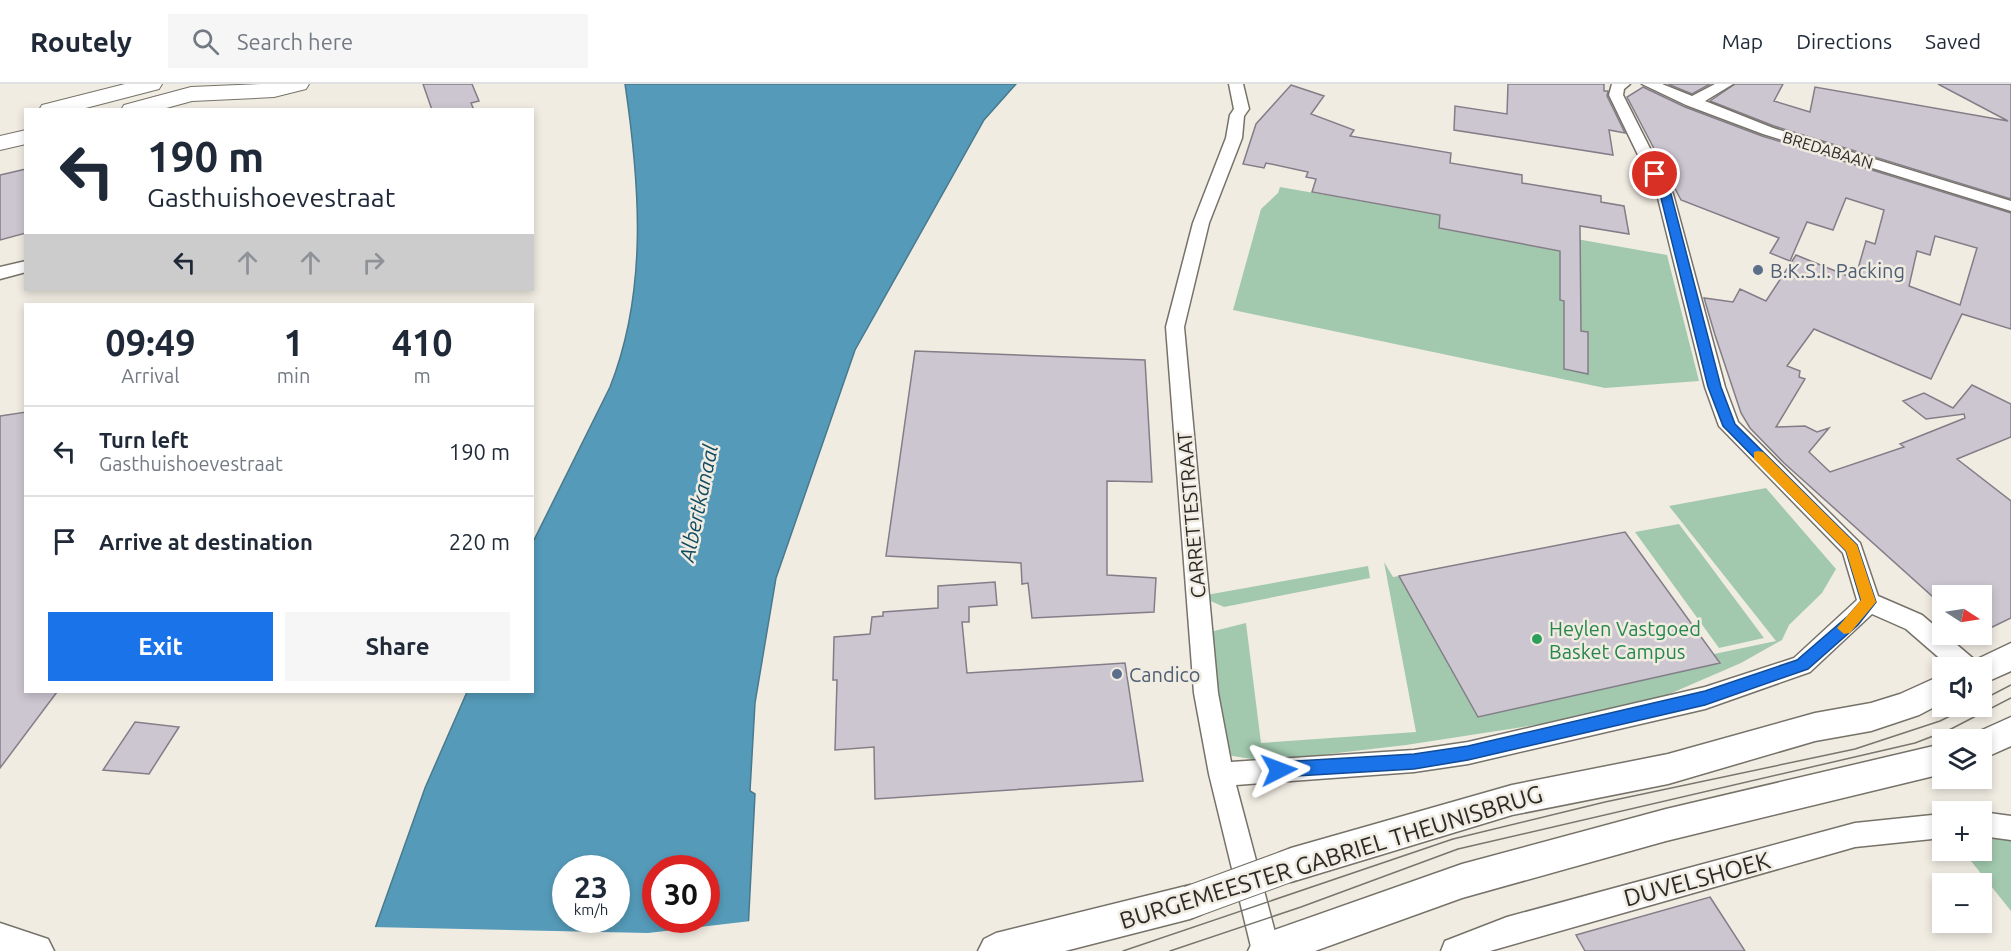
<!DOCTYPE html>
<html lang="en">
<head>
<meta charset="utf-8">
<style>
	:root { --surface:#fff; --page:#f6f6f7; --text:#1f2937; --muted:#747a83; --line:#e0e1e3; --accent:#1a73e8 }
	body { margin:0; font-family:Ubuntu,sans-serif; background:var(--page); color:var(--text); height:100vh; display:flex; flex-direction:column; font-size:22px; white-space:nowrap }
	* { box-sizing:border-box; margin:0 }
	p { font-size:20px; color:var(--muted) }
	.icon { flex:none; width:33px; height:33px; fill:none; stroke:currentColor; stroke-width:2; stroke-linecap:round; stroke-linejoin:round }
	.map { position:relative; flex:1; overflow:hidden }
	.details { position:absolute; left:24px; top:219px; width:510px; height:390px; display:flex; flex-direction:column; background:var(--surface); border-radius:0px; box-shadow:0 3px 9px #0003 }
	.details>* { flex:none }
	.top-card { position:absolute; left:24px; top:24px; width:510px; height:183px; border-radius:0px; box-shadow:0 3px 9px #0003; background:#fff; color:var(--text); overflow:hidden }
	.needle { width:39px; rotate:102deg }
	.buttons { position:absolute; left:1932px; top:501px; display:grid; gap:12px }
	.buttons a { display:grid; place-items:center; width:60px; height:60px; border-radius:0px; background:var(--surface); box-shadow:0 3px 9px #0003; font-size:30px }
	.speed { position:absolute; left:552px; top:771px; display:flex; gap:12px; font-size:30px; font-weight:700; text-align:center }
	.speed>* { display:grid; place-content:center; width:78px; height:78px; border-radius:50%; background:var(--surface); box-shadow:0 3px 9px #0003; line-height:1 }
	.speed small { font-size:15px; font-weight:400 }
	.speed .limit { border:9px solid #d22; background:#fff; color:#111 }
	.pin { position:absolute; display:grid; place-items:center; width:51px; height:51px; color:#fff; margin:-26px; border:3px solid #fff; border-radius:50%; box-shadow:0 2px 6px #0007 }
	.me { position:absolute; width:66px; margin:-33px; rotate:87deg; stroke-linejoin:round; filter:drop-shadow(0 0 4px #0008) }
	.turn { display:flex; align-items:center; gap:21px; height:126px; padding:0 24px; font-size:27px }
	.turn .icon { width:78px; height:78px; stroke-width:2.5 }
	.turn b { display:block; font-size:42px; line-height:51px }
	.lanes { display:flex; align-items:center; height:57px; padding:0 24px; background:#0003; justify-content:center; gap:30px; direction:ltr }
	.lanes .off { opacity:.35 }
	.eta { display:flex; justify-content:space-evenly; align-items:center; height:102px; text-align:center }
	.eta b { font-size:36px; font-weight:700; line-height:42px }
	.button { display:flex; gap:12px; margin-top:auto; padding:12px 24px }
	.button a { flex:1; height:69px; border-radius:0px; background:var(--accent); color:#fff; font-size:24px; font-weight:700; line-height:69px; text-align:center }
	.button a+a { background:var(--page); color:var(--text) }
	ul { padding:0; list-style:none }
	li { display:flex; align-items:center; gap:18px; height:90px; padding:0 24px; border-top:2px solid var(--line) }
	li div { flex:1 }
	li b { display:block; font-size:22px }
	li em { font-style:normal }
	header { display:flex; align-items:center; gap:36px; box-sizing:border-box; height:84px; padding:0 30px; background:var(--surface); border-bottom:2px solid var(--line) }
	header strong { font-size:28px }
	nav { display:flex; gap:33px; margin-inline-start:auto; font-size:21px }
	.search { width:420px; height:54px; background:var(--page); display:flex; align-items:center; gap:15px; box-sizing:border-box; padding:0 21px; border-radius:0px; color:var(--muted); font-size:22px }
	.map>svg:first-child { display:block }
</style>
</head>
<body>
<header>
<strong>Routely</strong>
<div class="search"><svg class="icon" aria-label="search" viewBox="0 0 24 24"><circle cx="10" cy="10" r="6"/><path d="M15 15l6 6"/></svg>Search here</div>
<nav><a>Map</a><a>Directions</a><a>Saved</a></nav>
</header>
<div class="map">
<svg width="2011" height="867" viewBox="0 0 2011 867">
	<rect width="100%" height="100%" fill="#f1ece2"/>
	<path fill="#a2c9ae" d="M1280,103L1667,171L1699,297L1605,304L1233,226L1261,125L1278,109Z
		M1766,404L1836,485L1822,509L1789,541L1782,556L1741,579L1644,621L1562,637L1406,661L1303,673L1251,675L1227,671L1206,549L1246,539L1261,659L1416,648L1384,478L1393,493L1399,492L1478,633L1720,579L1714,570L1776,557L1669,422Z
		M1679,440L1764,554L1719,564L1635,448Z
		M1368,482L1370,494L1224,523L1206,515V511Z
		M1982,753L2011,756V827L1963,767L1982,766Z"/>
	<path fill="#559bb9" stroke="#49798d" stroke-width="1.5" fill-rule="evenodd" d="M625,0H1016L984,36L855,266L776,494L755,619L750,707L755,710L747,867H367L425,704L467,608H532L533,458L610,303C648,207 640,101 625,0ZM566,784H616V836H566ZM656,784H706V836H656Z"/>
	<path fill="#f1ece2" d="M751,837L750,867H364L371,843L648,849Z"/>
	<path fill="#ccc6d0" stroke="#837d87" stroke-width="1.5" fill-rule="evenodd" d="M423,0H472L479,17L471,19L474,26H432Z
		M1508,0H1604V7H1608L1607,12L1625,49L1609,46L1613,71L1454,46L1455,22L1507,30Z
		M1668,0H1710L1692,10Z
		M1735,0H1783L1774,17L1810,28L1815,3L2008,37L1938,0H2011V115L1774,42L1710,17Z
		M1291,1L1324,12L1311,30L1354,46L1350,52L1451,69L1450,79L1522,91V99L1601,112V118L1624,122L1629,150L1580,142L1581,247L1588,248V290L1564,285V217L1560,216V167L1439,144L1440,131L1312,108L1316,95L1306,93L1308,88L1266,79L1264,84L1243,80L1256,40Z
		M1643,3L1685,23L1762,52L2011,129V245L1962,230L1931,295L1814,245L1787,282L1800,287L1799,293L1805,295L1776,343L1805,342L1817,348L1829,344L1809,368L1830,388L1904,363L1900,360L1965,334L1964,330L1926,335L1903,317L1924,309L1953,324L1972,301L2011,320V353L1957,375L2011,417V534L1982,548V512H1942V521L1784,379L1750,344L1741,329L1715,251L1704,214L1733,218L1740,205L1766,217L1796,171L1855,195L1866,157L1875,160L1884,126L1846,114L1833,146L1807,138L1790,177L1770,169L1779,154L1681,116L1627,13ZM1935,152L1977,164L1960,221L1909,202L1917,167L1930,171Z
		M26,85V149L0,156V91Z
		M915,267L1145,276L1152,398L1107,397V491L1156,494L1154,528L1032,534L1028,499L1022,500L1021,479L886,472Z
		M26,328V608H57L0,684V332Z
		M1625,448L1720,579L1478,633L1399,492Z
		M995,498L997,521L969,523V538H962L967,589L1125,579L1143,697L875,715L874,663L835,666L837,596H833L834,553L870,550L872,533L883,532V528L938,524V502Z
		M135,638L179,643L149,690L103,686Z
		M1710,813L1745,867H1585L1576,851Z"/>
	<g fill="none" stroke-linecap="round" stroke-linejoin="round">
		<defs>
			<path id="minor" d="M1229,0H1243L1249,25L1244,32L1242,54L1209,139L1184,243L1218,609L1231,678L1414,666L1468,658L1705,603L1794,574L1857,516L1843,469L1719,342L1705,303L1657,110L1609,11L1612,0H1630L1624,5L1623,11L1673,110L1725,303L1738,338L1860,459L1878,512L1922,531L1976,577L1979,584H1951L1906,545L1872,530L1810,588L1705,625L1468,680L1414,688L1236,701L1280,867H1252L1209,690L1194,609L1166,243L1193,139L1226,54L1230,31L1234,25Z
				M1642,0H1662L1692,12L1715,0H1733L1705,17L1773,44L2011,117V127L1763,50L1686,21Z
				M26,177V188L0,195V183Z
				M1982,728L2011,732V756L1982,752Z
				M1942,730V754L1855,763L1490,867H1441L1445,857L1507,833L1855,739Z"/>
			<path id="major" d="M2011,559V587L1982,600V584H1969L1971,578Z
				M1942,591V619L1919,631L1871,647L1815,657L1668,700L1512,731L1291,798L1279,793L1274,781L1279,769L1291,764L1512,701L1668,670L1815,629L1871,619L1900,610Z
				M2011,633V662L1982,675V656H1969L1971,651Z
				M1942,660V690L1666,757L1462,814L1315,867H1248L1254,855L1266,849L1462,780L1666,725Z
				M1190,801L1202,806L1207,818L1202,830L1190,835L1065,867H978L984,855L996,849Z
				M0,839L48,855L54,867H0Z"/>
			<path id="highway" d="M125,0H162L159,5L78,26H39L42,21Z
				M262,0H309L306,5L274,13L192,17L159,26H121L124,21L191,3Z
				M26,46V60L0,66V52Z"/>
		</defs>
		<use href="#minor" stroke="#767269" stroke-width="3"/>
		<use href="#major" stroke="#767269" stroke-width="3"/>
		<use href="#highway" stroke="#767269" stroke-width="2"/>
		<use href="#minor" fill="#fff" fill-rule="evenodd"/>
		<use href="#major" fill="#fff" fill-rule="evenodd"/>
		<use href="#highway" fill="#fff" fill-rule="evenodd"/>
		<path stroke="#78756e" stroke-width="1.5" d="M1982,616L2011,601
			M1123,867L1453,755L1605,718L1855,665L1940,637L1970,622
			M1170,867L1301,823L1458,765L1915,659L1949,646L2011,614"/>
		<defs>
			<path id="major-bridge" d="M1190,818L1291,781"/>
		</defs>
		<use href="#major-bridge" stroke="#767269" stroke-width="34" stroke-linecap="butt"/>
		<use href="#major-bridge" stroke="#fff" stroke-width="32"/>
	</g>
	<path fill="#1a73e8" stroke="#114b97" stroke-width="1.5" d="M1652,88H1659L1671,110L1721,303L1735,340L1857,461L1876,518L1858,541L1808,585L1705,621L1468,676L1414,685L1279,693L1273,691L1271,686L1273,681L1279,678L1414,670L1468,662L1705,607L1797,576L1848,532L1861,517L1846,467L1723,342L1708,303L1660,110L1650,90Z"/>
	<path fill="#f59e0b" d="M1758,367L1763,368L1857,461L1876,518L1850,549L1844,550L1837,544L1861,516L1846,467L1754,375V368Z"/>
	<g fill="#5c6f8a" stroke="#f1ece2" stroke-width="2">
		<circle cx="1758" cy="186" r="6"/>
		<circle cx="1117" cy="590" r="6"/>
	</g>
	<circle fill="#2e9e5b" stroke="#f1ece2" stroke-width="2" cx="1537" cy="555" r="6"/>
	<g text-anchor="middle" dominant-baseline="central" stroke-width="5" stroke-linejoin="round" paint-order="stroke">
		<g font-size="16" fill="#2c2a26" stroke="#f1ece2">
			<text transform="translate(1828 66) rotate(17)">BREDABAAN</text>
		</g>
		<g font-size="20" fill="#4e5e75" stroke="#f1ece2" text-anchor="start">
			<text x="1770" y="186">B.K.S.I. Packing</text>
			<text x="1129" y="590">Candico</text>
		</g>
		<g font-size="20" fill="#2c2a26" stroke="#f1ece2">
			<text transform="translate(1191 431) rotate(-95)">CARRETTESTRAAT</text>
		</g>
		<g font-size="20" fill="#27864d" stroke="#f1ece2" text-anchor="start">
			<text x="1549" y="544">Heylen Vastgoed<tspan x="1549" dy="23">Basket Campus</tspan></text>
		</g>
		<g font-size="21" font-style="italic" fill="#114b61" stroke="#f1ece2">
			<text transform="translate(698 419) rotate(-78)">Albertkanaal</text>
		</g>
		<g font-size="24" fill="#2c2a26" stroke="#f1ece2">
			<text transform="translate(1331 773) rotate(-17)">BURGEMEESTER GABRIEL THEUNISBRUG</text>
			<text transform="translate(1697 795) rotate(-15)">DUVELSHOEK</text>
		</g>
	</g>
</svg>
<div class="buttons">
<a><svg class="needle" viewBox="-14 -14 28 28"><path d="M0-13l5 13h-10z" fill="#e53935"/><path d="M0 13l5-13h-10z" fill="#747a83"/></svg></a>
<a><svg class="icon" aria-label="sound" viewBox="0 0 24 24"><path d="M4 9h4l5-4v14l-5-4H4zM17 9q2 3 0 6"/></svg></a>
<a><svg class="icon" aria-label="layers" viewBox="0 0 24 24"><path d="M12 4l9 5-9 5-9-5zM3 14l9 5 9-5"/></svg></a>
<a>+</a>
<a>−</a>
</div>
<div class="speed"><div>23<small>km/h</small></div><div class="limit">30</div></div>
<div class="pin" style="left:1655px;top:90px;background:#d93025"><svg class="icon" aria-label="arrive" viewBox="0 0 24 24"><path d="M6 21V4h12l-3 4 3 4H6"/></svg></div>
<svg class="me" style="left:1279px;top:686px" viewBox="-20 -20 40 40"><path d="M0-17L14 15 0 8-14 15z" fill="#1a73e8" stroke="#fff" stroke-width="4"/></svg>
<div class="top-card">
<div class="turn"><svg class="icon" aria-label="left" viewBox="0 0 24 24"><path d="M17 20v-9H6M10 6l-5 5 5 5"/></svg><div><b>190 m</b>Gasthuishoevestraat</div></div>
<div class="lanes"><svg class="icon" aria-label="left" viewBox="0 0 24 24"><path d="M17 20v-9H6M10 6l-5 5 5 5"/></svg><svg class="icon off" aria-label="ahead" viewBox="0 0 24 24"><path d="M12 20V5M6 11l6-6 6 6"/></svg><svg class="icon off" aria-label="ahead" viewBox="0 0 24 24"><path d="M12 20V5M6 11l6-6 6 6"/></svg><svg class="icon off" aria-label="right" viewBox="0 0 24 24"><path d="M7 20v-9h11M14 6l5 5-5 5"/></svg></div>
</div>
<section class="details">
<div class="eta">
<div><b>09:49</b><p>Arrival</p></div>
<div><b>1</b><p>min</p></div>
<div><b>410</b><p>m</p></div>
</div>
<ul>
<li><svg class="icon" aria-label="left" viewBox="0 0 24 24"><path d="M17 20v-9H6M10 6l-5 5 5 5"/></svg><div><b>Turn left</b><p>Gasthuishoevestraat</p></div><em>190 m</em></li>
<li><svg class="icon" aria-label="arrive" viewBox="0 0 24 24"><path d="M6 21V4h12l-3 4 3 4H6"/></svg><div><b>Arrive at destination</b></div><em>220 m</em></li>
</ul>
<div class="button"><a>Exit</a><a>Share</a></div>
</section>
</div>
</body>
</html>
